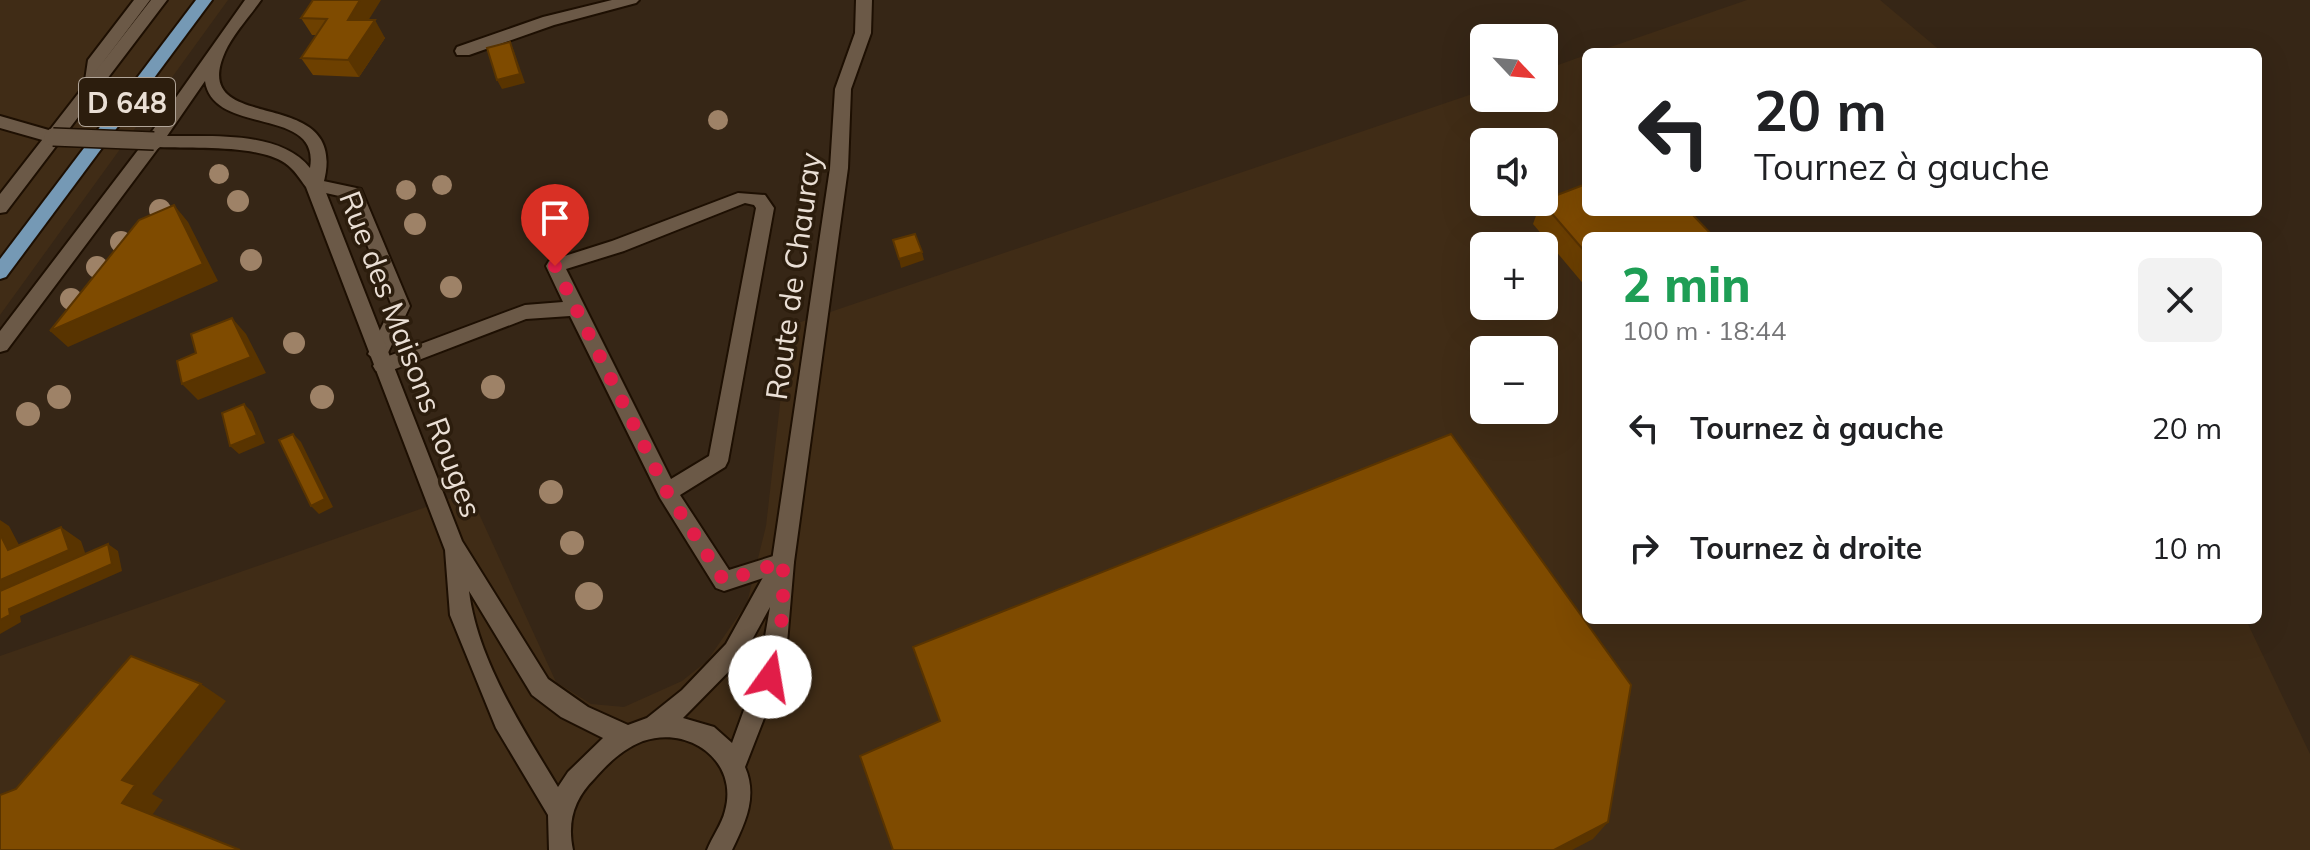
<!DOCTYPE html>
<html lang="fr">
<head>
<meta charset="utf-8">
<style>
	:root { --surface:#fff; --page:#f2f2f2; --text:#202124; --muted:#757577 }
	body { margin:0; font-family:Mulish,sans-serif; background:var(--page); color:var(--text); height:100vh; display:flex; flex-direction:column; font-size:30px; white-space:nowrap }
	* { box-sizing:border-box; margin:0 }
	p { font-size:26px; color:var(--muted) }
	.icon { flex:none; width:44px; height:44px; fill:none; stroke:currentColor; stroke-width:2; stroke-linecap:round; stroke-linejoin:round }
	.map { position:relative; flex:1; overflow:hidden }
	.drawer { position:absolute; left:1582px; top:232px; width:680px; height:392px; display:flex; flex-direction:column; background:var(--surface); border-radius:12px; box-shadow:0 8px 32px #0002 }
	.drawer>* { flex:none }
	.banner { position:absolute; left:1582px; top:48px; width:680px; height:168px; border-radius:12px; box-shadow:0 8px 32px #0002; background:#fff; color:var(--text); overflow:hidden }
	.needle { width:52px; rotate:116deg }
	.tools { position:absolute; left:1470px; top:24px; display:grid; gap:16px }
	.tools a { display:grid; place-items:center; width:88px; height:88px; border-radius:12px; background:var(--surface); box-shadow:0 8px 32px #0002; font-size:40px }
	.pin { position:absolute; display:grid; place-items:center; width:68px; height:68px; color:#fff; margin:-82px -34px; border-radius:50% 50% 50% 0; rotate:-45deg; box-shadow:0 0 8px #0007 }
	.pin .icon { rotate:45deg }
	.me { position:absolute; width:88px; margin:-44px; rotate:13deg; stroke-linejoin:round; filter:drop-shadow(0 0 6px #0008) }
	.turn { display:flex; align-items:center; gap:28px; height:168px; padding:0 40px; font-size:36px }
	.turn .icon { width:104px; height:104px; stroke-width:2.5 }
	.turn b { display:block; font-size:56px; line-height:68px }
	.round { display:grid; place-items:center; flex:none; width:84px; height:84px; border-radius:12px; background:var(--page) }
	.summary { display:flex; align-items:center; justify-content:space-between; height:136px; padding:0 40px }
	h1 { font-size:48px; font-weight:800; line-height:60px; color:#1e9e55 }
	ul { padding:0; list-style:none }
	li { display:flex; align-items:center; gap:24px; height:120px; padding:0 40px }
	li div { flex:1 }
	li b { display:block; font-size:30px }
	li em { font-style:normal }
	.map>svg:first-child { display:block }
</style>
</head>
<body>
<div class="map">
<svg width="2310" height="850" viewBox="0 0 2310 850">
	<rect width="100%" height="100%" fill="#362616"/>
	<path fill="#402c16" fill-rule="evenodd" d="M0,0H228L0,315Z
		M1747,0H1880L1942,52H1596Z
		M1586,55V620H2246L2310,754V850H0V656L469,492L556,682L591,704L624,707L682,681L707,661L747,603L766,526L789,326L1484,90V98H1544V70ZM1484,142H1544V202H1484ZM1484,246H1544V306H1484ZM1484,350H1544V410H1484Z"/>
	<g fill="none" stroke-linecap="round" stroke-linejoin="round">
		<defs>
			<path id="lane" d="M134,0H150L104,61L98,91H86L84,87L88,60Z
				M612,0H639L636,3L554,25L469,55H457L455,51L457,47L543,17Z
				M0,116L59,133L61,137L53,143L0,128Z
				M314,179L361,189L410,306L386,357L525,305L563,302L546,266L549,261L612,241L738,193L765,195L774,208L728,461L725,467L680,495L729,570L783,553L791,555L794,562L791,569L724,591L716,588L660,498L570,316L526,319L390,371H376L373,366L376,361L368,354L392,306L348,198L308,189L305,185L308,181ZM745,203L754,205L756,208L709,456L671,479L566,269L624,251Z"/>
			<path id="secondary" d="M151,0H167L6,212L0,213V194Z
				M245,0H261C250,16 233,34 225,52C186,140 353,79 323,185L462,541L548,679L588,707L628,725L647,718L682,690L726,644L772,561L830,168L835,89L855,33L856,0H872L871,33L851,89L848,168L794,562L787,643L775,690L745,767C758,797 745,823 732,850H707C712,837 722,824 725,811C739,761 689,725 643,741C623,749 609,762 595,778C574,799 567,821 573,850H549L548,815L496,728L450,615L445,550L306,187C300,179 294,169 285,163C256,144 193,149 159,147L7,350L0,352V331L148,137ZM205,81C213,137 321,105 310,168C280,130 211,137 167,136ZM469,591L532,695L561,717L603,738L568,772L558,787C523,729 477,659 469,591ZM770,607L760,666L732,743L714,727L683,718L742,658Z"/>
			<path id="primary" d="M196,0H212L6,277L0,279V259Z"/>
		</defs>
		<use href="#lane" stroke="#1d0f02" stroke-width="4"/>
		<use href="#secondary" stroke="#1d0f02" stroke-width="4"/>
		<use href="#primary" stroke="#1d0f02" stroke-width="4"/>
		<use href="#lane" fill="#6b5947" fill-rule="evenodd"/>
		<use href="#secondary" fill="#6b5947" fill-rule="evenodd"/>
		<use href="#primary" fill="#7599b5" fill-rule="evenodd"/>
		<defs>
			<path id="secondary-bridge" d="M53,137L154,141"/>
		</defs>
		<use href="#secondary-bridge" stroke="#1d0f02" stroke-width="20" stroke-linecap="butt"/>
		<use href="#secondary-bridge" stroke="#6b5947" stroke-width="17"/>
	</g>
	<g fill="#9e8267">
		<circle cx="718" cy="120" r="10"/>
		<circle cx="219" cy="174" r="10"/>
		<circle cx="442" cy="185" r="10"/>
		<circle cx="406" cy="190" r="10"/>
		<circle cx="238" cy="201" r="11"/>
		<circle cx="160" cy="210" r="11"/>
		<circle cx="415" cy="224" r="11"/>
		<circle cx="121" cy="242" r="11"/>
		<circle cx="251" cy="260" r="11"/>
		<circle cx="97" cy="267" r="11"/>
		<circle cx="451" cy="287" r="11"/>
		<circle cx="71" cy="299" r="11"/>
		<circle cx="294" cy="343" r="11"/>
		<circle cx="493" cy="387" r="12"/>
		<circle cx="59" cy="397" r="12"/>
		<circle cx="322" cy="397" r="12"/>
		<circle cx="28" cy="414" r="12"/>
		<circle cx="551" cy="492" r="12"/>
		<circle cx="572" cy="543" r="12"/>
		<circle cx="589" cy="596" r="14"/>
	</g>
	<path fill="#6d4000" d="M301,18L368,20L385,38L359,77L313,75L301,58L316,35H312Z
		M1541,202H1544L1586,236V287L1533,224Z"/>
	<path fill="#593400" d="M360,0H381L358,37L348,20Z
		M375,20L385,38L359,77L348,60Z
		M510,42L514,51L525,83L502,89L497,80Z
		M174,205L188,222L218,281L68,347L50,331Z
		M922,252L924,260L901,268L899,259Z
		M232,318L246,334L266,373L198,400L182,384Z
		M244,404L252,412L265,443L239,454L230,446Z
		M293,434L301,442L333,507L319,514L311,506Z
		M0,520L9,526L29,564L8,550L0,534Z
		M61,527L81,541L89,564L0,604V580Z
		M108,544L118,551L122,571L20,616L21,622L0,634V620L9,609Z
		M201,684L226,701L152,794L163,800L150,818L122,803V780Z
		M1608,822L1593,839L1572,850H1554Z"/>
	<path fill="#7f4b00" stroke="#593400" stroke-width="2" d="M313,0H360L348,20H375L348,60L301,58L327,19L301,18Z
		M510,42L520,74L497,80L487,48Z
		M1586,184V212H1690L1713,236H1586V253L1542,202H1544V200Z
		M174,205L203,264L50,331L139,220Z
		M915,234L922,252L899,259L893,240Z
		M232,318L251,357L182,384L177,361L196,353L191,334Z
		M244,404L257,435L230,446L222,413Z
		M293,434L325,499L311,506L279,440Z
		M1451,434L1631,685L1608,822L1554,850H893L860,756L940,721L913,647Z
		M61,527L69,550L0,580V534L8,550Z
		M108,544L112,564L9,609L10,615L0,620V591Z
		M131,656L201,684L122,780L135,785L122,803L240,850H0V795L16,789Z"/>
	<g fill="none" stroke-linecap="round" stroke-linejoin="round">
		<path stroke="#e11d48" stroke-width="14" stroke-dasharray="0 25.2" d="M555,266L667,492L724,581L783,562V613L770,677"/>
	</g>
	<g text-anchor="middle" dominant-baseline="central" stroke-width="7" stroke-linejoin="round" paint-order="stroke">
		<rect fill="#2c1d0d" stroke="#b1a599" stroke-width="2" x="79" y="78" width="96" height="48" rx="6"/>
		<g font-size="28" font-weight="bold" fill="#eadfd5">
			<text x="127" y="102">D 648</text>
		</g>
		<g font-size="30" fill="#eadfd5" stroke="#2c1d0d">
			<text transform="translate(793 276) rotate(-82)">Route de Chauray</text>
			<text transform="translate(411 354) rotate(69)">Rue des Maisons Rouges</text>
		</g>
	</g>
</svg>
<div class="tools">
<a><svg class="needle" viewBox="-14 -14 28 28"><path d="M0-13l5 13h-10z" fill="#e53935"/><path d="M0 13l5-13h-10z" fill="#757577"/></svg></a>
<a><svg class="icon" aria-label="sound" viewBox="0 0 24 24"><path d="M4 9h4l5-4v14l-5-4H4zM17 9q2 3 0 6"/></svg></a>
<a>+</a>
<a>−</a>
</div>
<div class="pin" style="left:555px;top:266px;background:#d93025"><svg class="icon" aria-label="arrive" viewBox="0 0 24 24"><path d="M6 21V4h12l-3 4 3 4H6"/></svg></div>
<svg class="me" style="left:770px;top:677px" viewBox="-20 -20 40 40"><circle r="19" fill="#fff"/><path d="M0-13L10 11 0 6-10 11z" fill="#e11d48"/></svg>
<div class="banner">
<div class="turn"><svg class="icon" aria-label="left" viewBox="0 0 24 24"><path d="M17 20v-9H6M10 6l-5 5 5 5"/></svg><div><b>20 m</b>Tournez à gauche</div></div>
</div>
<section class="drawer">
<div class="summary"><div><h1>2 min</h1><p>100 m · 18:44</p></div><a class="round"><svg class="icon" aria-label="close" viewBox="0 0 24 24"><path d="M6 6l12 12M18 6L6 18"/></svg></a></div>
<ul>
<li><svg class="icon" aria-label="left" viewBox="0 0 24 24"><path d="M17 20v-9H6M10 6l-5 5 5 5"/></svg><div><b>Tournez à gauche</b></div><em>20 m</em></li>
<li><svg class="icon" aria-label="right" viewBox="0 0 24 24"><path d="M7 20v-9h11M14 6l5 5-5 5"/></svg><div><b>Tournez à droite</b></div><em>10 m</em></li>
</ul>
</section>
</div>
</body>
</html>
